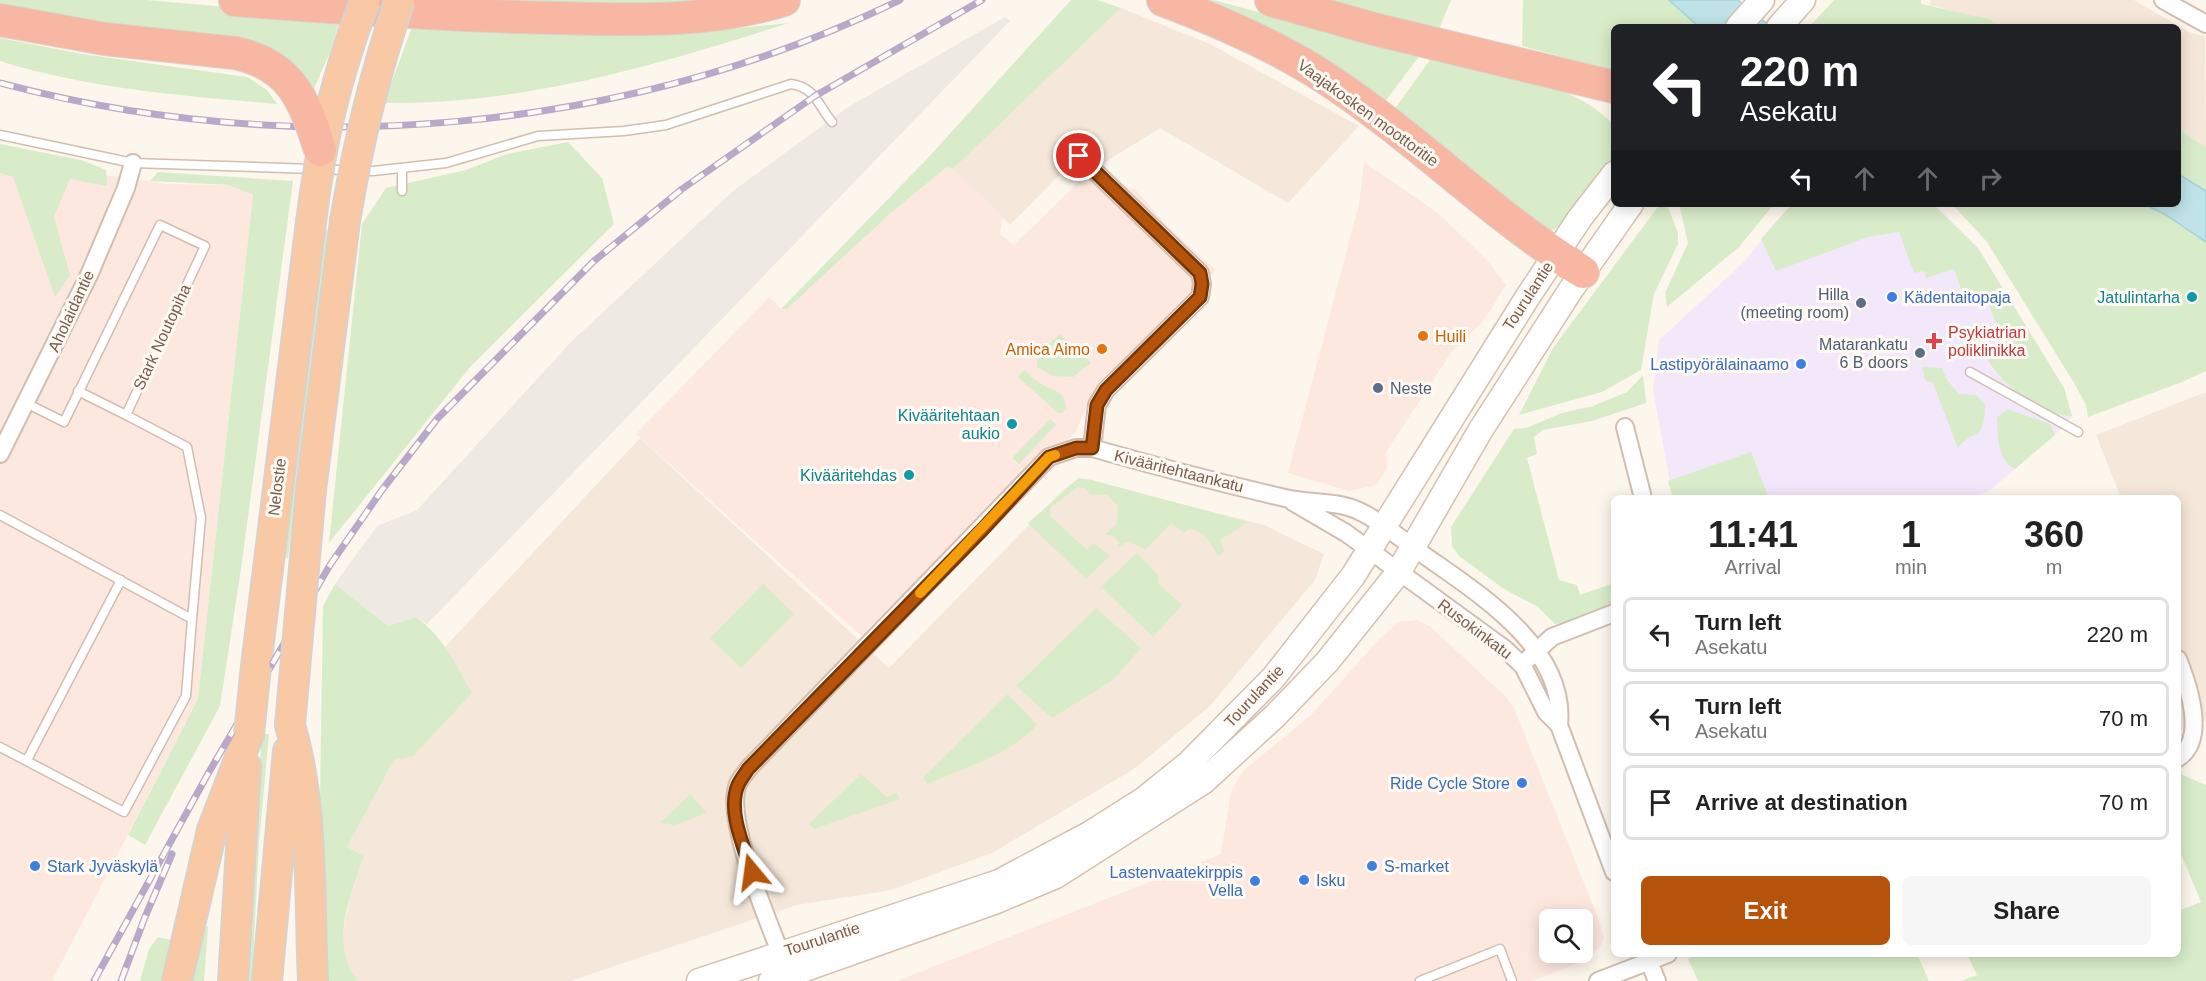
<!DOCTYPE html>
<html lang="en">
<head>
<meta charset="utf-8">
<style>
	:root { --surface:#fff; --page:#f6f6f6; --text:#222; --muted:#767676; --line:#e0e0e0; --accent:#b45309 }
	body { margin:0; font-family:Helvetica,sans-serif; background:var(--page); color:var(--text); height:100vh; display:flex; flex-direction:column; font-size:22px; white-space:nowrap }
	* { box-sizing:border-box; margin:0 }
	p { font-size:20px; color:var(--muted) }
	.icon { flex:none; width:33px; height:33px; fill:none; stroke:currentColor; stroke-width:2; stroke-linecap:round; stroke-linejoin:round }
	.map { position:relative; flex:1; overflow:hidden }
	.details { position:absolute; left:1611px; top:495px; width:570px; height:462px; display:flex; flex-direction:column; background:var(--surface); border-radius:9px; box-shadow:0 3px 15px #0003 }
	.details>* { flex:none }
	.banner { position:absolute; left:1611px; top:24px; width:570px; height:183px; border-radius:9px; box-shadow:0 3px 15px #0003; background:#202124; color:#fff; overflow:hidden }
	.tools { position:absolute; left:1539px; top:909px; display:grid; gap:12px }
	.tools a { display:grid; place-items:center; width:54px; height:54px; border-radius:9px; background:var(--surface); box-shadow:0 3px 15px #0003; font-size:30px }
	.pin { position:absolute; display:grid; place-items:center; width:51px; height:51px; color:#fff; margin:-26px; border:3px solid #fff; border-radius:50%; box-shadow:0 2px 6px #0007 }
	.me { position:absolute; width:66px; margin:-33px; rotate:344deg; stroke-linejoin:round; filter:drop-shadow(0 0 4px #0008) }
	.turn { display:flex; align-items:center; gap:21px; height:126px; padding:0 30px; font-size:27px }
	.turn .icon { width:78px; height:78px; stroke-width:2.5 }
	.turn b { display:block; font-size:42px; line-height:51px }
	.lanes { display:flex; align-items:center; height:57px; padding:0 30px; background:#0003; justify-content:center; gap:30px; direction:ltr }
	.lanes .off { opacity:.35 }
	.eta { display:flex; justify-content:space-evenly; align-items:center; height:102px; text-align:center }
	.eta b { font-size:36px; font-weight:800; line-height:42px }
	.button { display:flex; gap:12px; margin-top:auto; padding:12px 30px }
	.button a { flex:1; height:69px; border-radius:9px; background:var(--accent); color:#fff; font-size:24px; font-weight:800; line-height:69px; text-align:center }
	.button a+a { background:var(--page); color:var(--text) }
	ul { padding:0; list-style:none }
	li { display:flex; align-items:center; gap:18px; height:75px; margin:0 12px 9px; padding:0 18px; border:3px solid var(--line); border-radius:9px }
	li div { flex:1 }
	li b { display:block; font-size:22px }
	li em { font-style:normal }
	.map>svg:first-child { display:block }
</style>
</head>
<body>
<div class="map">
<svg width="2206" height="981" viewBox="0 0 2206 981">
	<rect width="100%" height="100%" fill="#fdf6ec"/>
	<path fill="#f5e8da" d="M1931,0H2134L2191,33L2205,36L2206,147L2178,129V27H2002L1989,20L1930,5Z
		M1121,8L1210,44L1359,126L1288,203L1160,128L1078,179L1066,168L1010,225L953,169Z
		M2206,392V720L2178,731V498H2121L2096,435Z
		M640,438L889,668L1063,490L1079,478L1264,525L1324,554L1315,580L1210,706L1134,769L992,853L891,890L797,905L570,981H358L348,969L341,941L351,894L364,856L347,847L394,760L472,693L445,647Z"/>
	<path fill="#fde8e0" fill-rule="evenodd" d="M0,152L51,167L167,184L229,185L253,195L198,699L52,981H0Z
		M1364,162L1439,214L1487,260L1506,285L1483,322L1453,350L1386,452L1387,469L1376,485L1349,491L1288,473L1359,204Z
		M947,167L953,169L1003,217L1000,234L1014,245L1080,181L1135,189L1168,227L1216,270L1154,335L1095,389L1075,433L1066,441L1046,449L1022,472L867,641L636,434L769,297L781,309H787L892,212Z
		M1417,620L1431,627L1506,697L1514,708L1600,923L1604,938L1601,946L1593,954L1581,962L1532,981H897L1221,854L1231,792L1243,771L1311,715L1381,637L1399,622ZM1550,920H1582V952H1550Z"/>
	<path fill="#efe9e4" d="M1005,17L1010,21L427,624L416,617L388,626L335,584L377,526L417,510L571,342L733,191L848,107Z"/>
	<path fill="#f3e8fa" d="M1792,204H1933L1978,248L2064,388L2072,416L2055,435L1989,491L1972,498H1673L1653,390L1659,340L1742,264Z"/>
	<path fill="#d8ecc9" d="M0,0H146L341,17L330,52L311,95L298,77L0,10Z
		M353,0H742L655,13Z
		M1071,0H1097L1121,8L953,169L947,167L892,212L787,309H781L926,160Z
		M1209,0H1213L1420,55L1384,103L1302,49Z
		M1323,0H1451L1439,29Z
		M1523,0H1669L1699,27H1614V71L1522,46Z
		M1834,0H1921V4L1989,19L2002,27H1809Z
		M789,23C657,65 523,105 384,103L412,27L710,31Z
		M0,38L82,54L247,77L267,90L277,104C184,96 90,89 0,61Z
		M1440,59C1497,73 1572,81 1614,125V157L1564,223L1552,231L1539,226L1394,110L1430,60Z
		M2178,129L2206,147V191L2178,174Z
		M568,142L602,178L614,224L470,367L329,543L362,224L386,188L466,170L507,154Z
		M0,144L81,160L106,170L107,186L70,179L54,217L70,275L55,297L13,177L0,173Z
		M158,172L293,181L241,569L220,706L145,845L128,835L198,699L253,195L229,185L150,181Z
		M1660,204H1667L1678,233V244L1654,294L1641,370L1602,392L1519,415L1553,348Z
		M1679,204H1774L1739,247L1667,307L1665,293L1688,243Z
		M1792,204H1933L1978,248L2064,388L2072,416C2035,415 2000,383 1983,352L2005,346L1986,298L1967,305L1954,269L1926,278L1924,271L1914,273L1899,232L1868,237L1776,271L1761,239Z
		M1952,204H2144L2166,215L2206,242V371L2182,382L2088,417L2086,405L2074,383L1987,242Z
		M319,230H329L288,558L281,556Z
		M1060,334L1091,363L1073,377L1053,376L1037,367V355Z
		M1922,367L1942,368L1947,380L1959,394L1976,395L1985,405C1984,445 1974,427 1958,448L1933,383L1925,380Z
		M1024,370C1029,374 1034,380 1040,383C1052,392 1066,389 1066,408L1062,413H1058L1018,377Z
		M1643,375L1646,403L1592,421L1543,430L1534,437L1537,454L1527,458L1559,580L1577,585L1580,595L1614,583V603L1592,615L1555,624L1538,607L1504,589L1459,556L1452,546L1451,527L1514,429L1526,428L1562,413L1593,406L1627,392Z
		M2007,409L2050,424L2055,435L2015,469C1997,461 1998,435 1997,418Z
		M1050,419L1056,425L1019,464L1012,458Z
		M1751,452L1769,498H1673L1668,481Z
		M1079,478L1092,480L1248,522L1220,540L1224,551L1219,556L1204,535L1190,528L1184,533L1171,523L1145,550L1129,541L1118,547L1119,542L1113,536L1104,535L1117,524L1118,506L1107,495L1090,494L1085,488L1078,487L1050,508V516L1087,550L1094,543L1110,556L1086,579L1028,523Z
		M1137,553L1158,575V583L1182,605L1153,637L1101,587Z
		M335,584L388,626L416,617C444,637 455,664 472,693L413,756L394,760L347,847L364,856C351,895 328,945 358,981H326L319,866L323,606Z
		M763,584L794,614L741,668L710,638Z
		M1096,608L1141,648L1113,680L1052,718L1016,686Z
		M1008,694L1037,725C1010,755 963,768 927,784L923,778Z
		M262,734H269L259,842L252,981H244Z
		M2178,773L2206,785V981H1961L1977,975L1967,954H2178V911L2201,902L2178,847Z
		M861,774L887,797L897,792L900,799L814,829L809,824Z
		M690,794L707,813L675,825L660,823Z
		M208,926L204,981H189L202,928Z
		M158,937L174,941L164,981H140L149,949Z
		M1700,954H1917L1929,981H1698L1688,959Z"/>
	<path fill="#bfe3e8" stroke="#a5d3da" stroke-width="1.5" d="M1669,0H1738L1771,27H1699Z
		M2178,174L2206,191V242L2166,215L2144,204H2178Z"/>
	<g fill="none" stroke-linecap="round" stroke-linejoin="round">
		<defs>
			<path id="service" d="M0,135L133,163L373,171L446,163L538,136L624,131L666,125L791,84C816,88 817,104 832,122
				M402,168V191
				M1970,372L2078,432
				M78,391L126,415
				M0,515L192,619L201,518L187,447L126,415L205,246L160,225L64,422L26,403
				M0,747L124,812L186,696L192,619
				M27,760L121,580
				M1420,981L1500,949L1512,981"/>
			<path id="minor" d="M2163,0L2206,24
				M1079,156L1200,273L1202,284L1200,297L1106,390L1097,405L1092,448
				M1625,427L1643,498
				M0,454L89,275L126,188L133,163
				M1293,502L1346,533L1505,649L1523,666L1546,712L1559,725L1614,872
				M1529,658L1552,637L1614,613
				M2178,659C2190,689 2206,740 2178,758
				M780,952C767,918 724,817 738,784C740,779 745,774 748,769L1049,457L1076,448H1092C1155,466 1220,483 1285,498C1310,504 1337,500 1361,512C1382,522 1402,540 1421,553C1476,592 1567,647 1559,725
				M1646,954L1657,981
				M1598,981L1668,954"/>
			<path id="secondary" d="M1738,27L1762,0
				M1779,27L1803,0
				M699,981L999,882L1091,833L1143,800L1189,763L1273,678L1353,576L1527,298L1580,218L1614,174
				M771,981L994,902L1056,876L1203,782L1275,716L1327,662L1398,573L1480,431L1570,291L1631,204"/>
			<path id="trunk" d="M311,490L345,221
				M256,666L311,222
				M290,725C314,806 309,896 313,981
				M177,981L212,830L249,734
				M233,981L246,766
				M267,981L288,751"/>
			<path id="motorway" d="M235,0C343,8 450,16 558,18C635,20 709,23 784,0
				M1163,0C1216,20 1268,42 1316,72C1410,131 1488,213 1583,272
				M1271,0L1374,29L1614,87
				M0,20L105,39L235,53"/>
		</defs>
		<use href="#service" stroke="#d1beb0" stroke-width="11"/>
		<use href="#minor" stroke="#d1beb0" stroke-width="20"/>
		<use href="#secondary" stroke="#d6c0b0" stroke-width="27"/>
		<use href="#trunk" stroke="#dad1cd" stroke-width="32"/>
		<use href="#motorway" stroke="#dad1cd" stroke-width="34"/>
		<use href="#service" stroke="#fff" stroke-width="8"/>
		<use href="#minor" stroke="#fff" stroke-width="16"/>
		<use href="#secondary" stroke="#fff" stroke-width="24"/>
		<use href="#trunk" stroke="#f9c8a4" stroke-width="28"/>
		<use href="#motorway" stroke="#f7b7a3" stroke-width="32"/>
		<defs>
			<path id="rail" d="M0,83C296,162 624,134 900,0
				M94,981L209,772L330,565L382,490L437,419L594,261L682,189L815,96L982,0
				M121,981L145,917L172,854"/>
		</defs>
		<use href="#rail" stroke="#b9a8c9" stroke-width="7"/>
		<use href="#rail" stroke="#fffaf3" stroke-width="4.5" stroke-dasharray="14" stroke-linecap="butt"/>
		<defs>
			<path id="trunk-bridge" d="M345,221C358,143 374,75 400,0
				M311,222C321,141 336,77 365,0
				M290,725L311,490
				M249,734L256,666"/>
			<path id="motorway-bridge" d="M235,53C290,64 305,100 320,150"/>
		</defs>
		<use href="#trunk-bridge" stroke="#dad1cd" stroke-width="32" stroke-linecap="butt"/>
		<use href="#motorway-bridge" stroke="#dad1cd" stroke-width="34" stroke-linecap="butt"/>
		<use href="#trunk-bridge" stroke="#f9c8a4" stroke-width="28"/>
		<use href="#motorway-bridge" stroke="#f7b7a3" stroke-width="32"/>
	</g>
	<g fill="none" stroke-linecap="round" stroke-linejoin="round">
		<defs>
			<path id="route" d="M752,872C744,847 727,811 738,785C740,780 745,774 748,769L983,529L1049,457L1076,448H1092L1097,405L1106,390L1200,297L1202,284L1200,273L1079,156"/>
		</defs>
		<use href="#route" stroke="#753606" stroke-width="15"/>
		<use href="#route" stroke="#b45309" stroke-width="10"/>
		<path stroke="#f59e0b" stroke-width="10" d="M920,593L1049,457L1055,455"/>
	</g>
	<g fill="#3f7fe0" stroke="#fffaf3" stroke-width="2">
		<circle cx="1892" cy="297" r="6"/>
		<circle cx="1801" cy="364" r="6"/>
		<circle cx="1522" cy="783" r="6"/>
		<circle cx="35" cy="866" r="6"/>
		<circle cx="1372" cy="866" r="6"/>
		<circle cx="1304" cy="880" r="6"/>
		<circle cx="1255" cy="881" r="6"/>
	</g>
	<g fill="#0f9aa8" stroke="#fffaf3" stroke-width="2">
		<circle cx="2192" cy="297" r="6"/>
		<circle cx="1012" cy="424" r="6"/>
		<circle cx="909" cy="475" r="6"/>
	</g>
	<g fill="#5c6f8a" stroke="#fffaf3" stroke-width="2">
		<circle cx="1861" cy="303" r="6"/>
		<circle cx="1920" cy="353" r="6"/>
		<circle cx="1378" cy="388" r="6"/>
	</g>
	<g fill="#e8710a" stroke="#fffaf3" stroke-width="2">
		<circle cx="1423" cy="336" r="6"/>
		<circle cx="1102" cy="349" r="6"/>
	</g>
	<path fill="#e0444e" stroke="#fffaf3" stroke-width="2" d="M1931 332h6v6h6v6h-6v6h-6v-6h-6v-6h6z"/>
	<g text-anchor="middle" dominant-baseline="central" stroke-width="6" stroke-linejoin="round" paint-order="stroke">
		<g font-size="16" fill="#7a5c4d" stroke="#fffaf3">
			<text transform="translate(1368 113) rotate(36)">Vaajakosken moottoritie</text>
			<text transform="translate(1528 296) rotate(-57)">Tourulantie</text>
			<text transform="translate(71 311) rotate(-65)">Aholaidantie</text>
			<text transform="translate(162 337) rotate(-65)">Stark Noutopiha</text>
			<text transform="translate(1179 471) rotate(14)">Kivääritehtaankatu</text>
			<text transform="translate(277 487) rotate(-83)">Nelostie</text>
			<text transform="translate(1475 629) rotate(37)">Rusokinkatu</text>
			<text transform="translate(1254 696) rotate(-47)">Tourulantie</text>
			<text transform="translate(822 939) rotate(-18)">Tourulantie</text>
		</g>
		<g font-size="16" fill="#4e5e75" stroke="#fffaf3" text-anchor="end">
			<text x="1849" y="294">Hilla<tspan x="1849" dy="18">(meeting room)</tspan></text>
			<text x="1908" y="344">Matarankatu<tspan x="1908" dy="18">6 B doors</tspan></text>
			<text x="1390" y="388" text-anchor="start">Neste</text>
		</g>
		<g font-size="16" fill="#366cbe" stroke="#fffaf3" text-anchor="start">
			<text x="1904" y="297">Kädentaitopaja</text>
			<text x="1789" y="364" text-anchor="end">Lastipyörälainaamo</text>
			<text x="1510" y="783" text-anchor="end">Ride Cycle Store</text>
			<text x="47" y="866">Stark Jyväskylä</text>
			<text x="1384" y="866">S-market</text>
			<text x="1243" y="872" text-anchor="end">Lastenvaatekirppis<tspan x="1243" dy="18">Vella</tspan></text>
			<text x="1316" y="880">Isku</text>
		</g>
		<g font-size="16" fill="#0d838f" stroke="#fffaf3" text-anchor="end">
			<text x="2180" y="297">Jatulintarha</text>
			<text x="1000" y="415">Kivääritehtaan<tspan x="1000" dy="18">aukio</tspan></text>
			<text x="897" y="475">Kivääritehdas</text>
		</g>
		<g font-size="16" fill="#be3a42" stroke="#fffaf3" text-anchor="start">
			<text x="1948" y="332">Psykiatrian<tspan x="1948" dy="18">poliklinikka</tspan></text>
		</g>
		<g font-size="16" fill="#c56008" stroke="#fffaf3" text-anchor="start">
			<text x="1435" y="336">Huili</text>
			<text x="1090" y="349" text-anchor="end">Amica Aimo</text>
		</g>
	</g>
</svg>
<div class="tools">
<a><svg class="icon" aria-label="search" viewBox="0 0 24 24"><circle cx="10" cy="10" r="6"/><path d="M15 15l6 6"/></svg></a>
</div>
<div class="pin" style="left:1079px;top:156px;background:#d93025"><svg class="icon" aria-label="arrive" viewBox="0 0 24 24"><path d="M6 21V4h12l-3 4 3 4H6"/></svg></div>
<svg class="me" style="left:752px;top:872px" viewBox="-20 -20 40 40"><path d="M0-17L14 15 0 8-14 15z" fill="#b45309" stroke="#fff" stroke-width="4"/></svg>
<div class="banner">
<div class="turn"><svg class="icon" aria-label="left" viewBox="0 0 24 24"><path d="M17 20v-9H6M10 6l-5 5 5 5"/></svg><div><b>220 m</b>Asekatu</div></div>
<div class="lanes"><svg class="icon" aria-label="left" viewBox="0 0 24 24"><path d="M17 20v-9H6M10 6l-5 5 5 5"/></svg><svg class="icon off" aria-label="ahead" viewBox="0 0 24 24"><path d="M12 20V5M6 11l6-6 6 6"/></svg><svg class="icon off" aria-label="ahead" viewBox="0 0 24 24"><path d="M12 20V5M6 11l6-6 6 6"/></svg><svg class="icon off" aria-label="right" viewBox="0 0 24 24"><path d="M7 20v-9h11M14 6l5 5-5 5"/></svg></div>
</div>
<section class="details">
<div class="eta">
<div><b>11:41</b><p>Arrival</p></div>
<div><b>1</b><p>min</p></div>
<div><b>360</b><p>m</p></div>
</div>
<ul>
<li><svg class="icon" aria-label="left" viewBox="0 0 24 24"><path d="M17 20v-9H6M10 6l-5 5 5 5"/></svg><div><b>Turn left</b><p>Asekatu</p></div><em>220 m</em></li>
<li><svg class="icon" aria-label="left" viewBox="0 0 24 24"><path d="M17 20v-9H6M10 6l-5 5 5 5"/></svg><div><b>Turn left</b><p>Asekatu</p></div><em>70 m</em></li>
<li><svg class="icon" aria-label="arrive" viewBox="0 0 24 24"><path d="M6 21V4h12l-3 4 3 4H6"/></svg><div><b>Arrive at destination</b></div><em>70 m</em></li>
</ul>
<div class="button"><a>Exit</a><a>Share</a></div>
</section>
</div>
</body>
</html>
